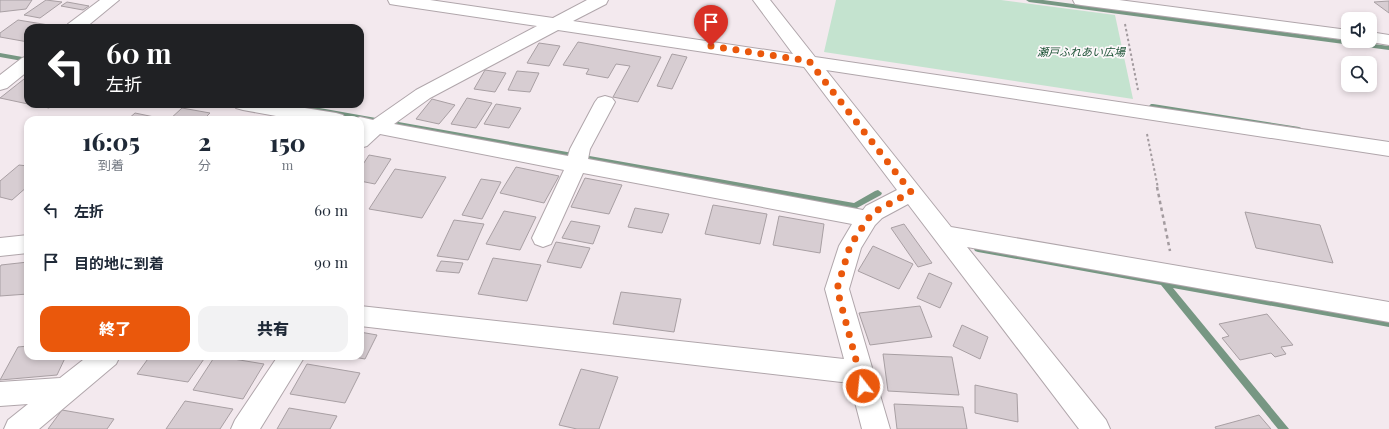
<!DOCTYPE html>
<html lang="ja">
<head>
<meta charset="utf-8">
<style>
	:root { --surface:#fff; --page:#f2f2f3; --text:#1f2937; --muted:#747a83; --accent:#ea580c }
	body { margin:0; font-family:"Playfair Display","Noto Sans JP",serif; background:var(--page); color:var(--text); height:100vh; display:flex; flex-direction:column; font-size:15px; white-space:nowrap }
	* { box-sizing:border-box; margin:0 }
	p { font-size:13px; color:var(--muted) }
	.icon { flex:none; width:22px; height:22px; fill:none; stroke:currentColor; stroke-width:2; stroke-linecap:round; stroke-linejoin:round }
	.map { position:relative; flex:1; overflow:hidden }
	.panel { position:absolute; left:24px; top:116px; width:340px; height:244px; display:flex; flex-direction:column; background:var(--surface); border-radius:12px; box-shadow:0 2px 6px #0003 }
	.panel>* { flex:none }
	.banner { position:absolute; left:24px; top:24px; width:340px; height:84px; border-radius:12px; box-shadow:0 2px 6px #0003; background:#202124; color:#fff; overflow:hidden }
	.fabs { position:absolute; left:1341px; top:12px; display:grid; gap:8px }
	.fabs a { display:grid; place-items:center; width:36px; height:36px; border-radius:8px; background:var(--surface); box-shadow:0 2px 6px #0003; font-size:20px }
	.pin { position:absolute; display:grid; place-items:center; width:34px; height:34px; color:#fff; margin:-41px -17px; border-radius:50% 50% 50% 0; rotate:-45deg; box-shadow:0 0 4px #0007 }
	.pin .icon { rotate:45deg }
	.me { position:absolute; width:44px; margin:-22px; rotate:344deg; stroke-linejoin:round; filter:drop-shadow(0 0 3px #0008) }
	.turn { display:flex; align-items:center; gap:14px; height:84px; padding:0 16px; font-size:18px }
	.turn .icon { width:52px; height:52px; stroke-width:2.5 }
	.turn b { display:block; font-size:28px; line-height:34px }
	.eta { display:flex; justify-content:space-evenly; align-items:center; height:68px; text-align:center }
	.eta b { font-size:24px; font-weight:800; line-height:28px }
	.action { display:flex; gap:8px; margin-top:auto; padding:8px 16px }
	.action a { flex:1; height:46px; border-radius:12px; background:var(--accent); color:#fff; font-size:16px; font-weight:800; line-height:46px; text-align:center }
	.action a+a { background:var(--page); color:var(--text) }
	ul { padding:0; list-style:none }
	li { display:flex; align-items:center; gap:12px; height:52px; padding:0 16px }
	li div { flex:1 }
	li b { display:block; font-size:15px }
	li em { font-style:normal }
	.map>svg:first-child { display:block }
</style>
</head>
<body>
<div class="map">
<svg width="1389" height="429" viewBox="0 0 1389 429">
	<rect width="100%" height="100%" fill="#f3e9ee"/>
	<path fill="#c4e3cf" d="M836,0H1001L1115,15L1133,99L824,52Z"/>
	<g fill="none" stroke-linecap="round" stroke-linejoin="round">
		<path fill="#779783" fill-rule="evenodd" d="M1026,0H1043L1389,46V50L1029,2Z
			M0,53L28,58V62L0,57Z
			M281,104H297L854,203L875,191L878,190L882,193L881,195L855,209L284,106Z
			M1151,104H1153L1299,127L1303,129L1299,131L1153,108H1151L1149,106Z
			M978,246L1389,319V327L1173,288L1289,429H1278L1161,285L978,252L975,251L974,249L975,247Z"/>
	</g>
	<path fill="#d7cdd2" stroke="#a89fa3" d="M0,0H32L26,9L0,12Z
		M46,0L62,2L40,18L24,15Z
		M1389,1V13L1374,2Z
		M67,2L89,6L83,10L61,6Z
		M18,20L61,27L28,28V42L0,37V33Z
		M578,42L661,57L638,102L613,97L630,66L616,64L608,78L586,74L589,69L563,65Z
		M539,43L560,46L549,66L527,63Z
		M672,54L687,57L672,89L657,86Z
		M485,70L506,73L495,92L474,89Z
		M517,71L539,73L530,92L508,90Z
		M24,79L28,80V104L0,98Z
		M467,98L492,103L476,128L451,124Z
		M432,99L455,105L439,124L416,119Z
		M29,104H54L49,108Z
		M496,104L521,108L509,128L484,124Z
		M182,108L210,113L203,120H169Z
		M135,113L159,118L157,120H127Z
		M369,155L391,159L375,184L360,181V169Z
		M19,165L28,166V186L12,200L0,197V181Z
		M516,167L559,176L544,203L500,193Z
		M395,169L446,177L422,218L369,209Z
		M585,178L622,185L609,214L571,207Z
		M481,179L501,182L482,219L462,215Z
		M713,205L767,214L760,244L705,234Z
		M635,208L669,214L662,233L628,227Z
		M504,211L536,217L520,250L486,244Z
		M1245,212L1320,225L1333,263L1256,248Z
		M779,216L824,224L820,253L773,245Z
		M454,220L484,224L468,260L437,256Z
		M571,221L600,226L593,244L562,238Z
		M904,224L932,263L918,267L891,228Z
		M556,242L590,248L581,268L547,262Z
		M873,246L913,264L899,289L858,271Z
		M493,258L541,265L527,301L478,294Z
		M441,261L463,263L459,273L436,271Z
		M28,262V294L0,296V267L1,265Z
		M929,273L952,283L940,308L917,298Z
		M621,292L681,299L674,332L613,324Z
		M920,306L932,337L870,345L859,313Z
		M1267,314L1293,345L1281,347L1286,354L1275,357L1271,353L1240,360L1222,338L1229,336L1219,324Z
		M962,325L988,337L980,359L953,346Z
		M360,332L377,335L365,359L348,356H360Z
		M28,346V356H66L57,375L0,380L18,347Z
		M883,354L952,357L959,395L888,391Z
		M150,356H206L188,382L137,374Z
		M215,356L264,364L243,399L193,390Z
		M307,364L360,373L345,403L290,394Z
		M581,369L618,377L599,429H577L559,425Z
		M975,385L1017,394L1018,422L975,413Z
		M185,401L233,409L220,429H166Z
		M894,404L963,407L967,429H897Z
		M289,408L337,416L330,429H277Z
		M62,410L114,419L107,429H48Z
		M1259,415L1271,429H1216L1215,427Z"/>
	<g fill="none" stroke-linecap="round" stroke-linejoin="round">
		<defs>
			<path id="minor" d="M100,0H119L85,28H65L68,24Z
				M388,0H430L553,18L587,0H608L606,4L573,21L793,54L753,0H770L815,57L1389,142V156L826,70L951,227L1389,302V322L967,247L1106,420L1110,429H1079L908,204L882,218L875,225L861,248L849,289L890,429H862L850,383L360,326V306L844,359L825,289L839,246L852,224L583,173L551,244L543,247L535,244L532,238L564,170L380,134L367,146L360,148V120L353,119L360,117L373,120L416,90L537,26L396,5L390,4ZM558,30L804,67L897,190L866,206L863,210L588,159L590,149L615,102L612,98L605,96L598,98L595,102L570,149L568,156L394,124L430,98Z
				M1073,0H1119L1348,30V40L1081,5L1075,4Z
				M1370,32L1389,35V45L1365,41H1370Z
				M28,56V71L7,88L0,90V75L22,58Z
				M233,104H280L336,113L343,115L346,120H298L243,110L236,108Z
				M28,235V253L0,256V238Z
				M88,356H120L116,364L39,429H4L8,420L28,404L0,406V382L60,378Z
				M278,356H305L260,429H231L235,420Z"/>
		</defs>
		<use href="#minor" stroke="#b0a6ab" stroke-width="2"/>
		<path stroke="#a39b9f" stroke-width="2" stroke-dasharray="2.5 2.5" stroke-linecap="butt" d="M1125,24L1138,90
			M1147,134L1158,188"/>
		<path stroke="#a39b9f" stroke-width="2.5" stroke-dasharray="3.5 3.5" stroke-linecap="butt" d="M1157,187L1170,251"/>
		<use href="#minor" fill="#fff" fill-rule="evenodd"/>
	</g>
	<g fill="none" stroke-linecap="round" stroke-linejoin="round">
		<path stroke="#ea580c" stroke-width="7" stroke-dasharray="0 12.6" d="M711,46L809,61L911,192L874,212L867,220L850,246L837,289L863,386"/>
	</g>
	<g text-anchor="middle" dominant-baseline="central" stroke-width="3.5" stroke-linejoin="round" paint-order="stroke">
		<g font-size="11" font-style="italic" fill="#1b5235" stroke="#fef8fb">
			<text x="1081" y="51">瀬戸ふれあい広場</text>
		</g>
	</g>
</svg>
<div class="fabs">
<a><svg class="icon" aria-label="sound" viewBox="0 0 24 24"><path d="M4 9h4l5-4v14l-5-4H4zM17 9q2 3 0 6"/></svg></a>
<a><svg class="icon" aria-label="search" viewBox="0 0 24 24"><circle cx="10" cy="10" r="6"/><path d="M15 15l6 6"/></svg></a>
</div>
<div class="pin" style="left:711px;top:46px;background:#d93025"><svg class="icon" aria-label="arrive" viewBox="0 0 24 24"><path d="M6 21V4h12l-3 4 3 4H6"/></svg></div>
<svg class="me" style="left:863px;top:386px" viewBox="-20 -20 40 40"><circle r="17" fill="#ea580c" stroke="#fff" stroke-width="3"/><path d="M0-11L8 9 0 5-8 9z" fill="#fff"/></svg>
<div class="banner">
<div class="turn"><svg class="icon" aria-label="left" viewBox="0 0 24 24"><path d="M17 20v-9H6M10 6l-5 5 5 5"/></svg><div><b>60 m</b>左折</div></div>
</div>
<section class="panel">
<div class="eta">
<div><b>16:05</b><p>到着</p></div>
<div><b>2</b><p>分</p></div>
<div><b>150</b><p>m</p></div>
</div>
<ul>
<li><svg class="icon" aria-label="left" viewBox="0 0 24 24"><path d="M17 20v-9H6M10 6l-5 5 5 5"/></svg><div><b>左折</b></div><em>60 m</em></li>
<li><svg class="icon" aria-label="arrive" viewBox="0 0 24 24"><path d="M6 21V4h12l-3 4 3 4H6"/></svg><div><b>目的地に到着</b></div><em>90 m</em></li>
</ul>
<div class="action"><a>終了</a><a>共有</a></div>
</section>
</div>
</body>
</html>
